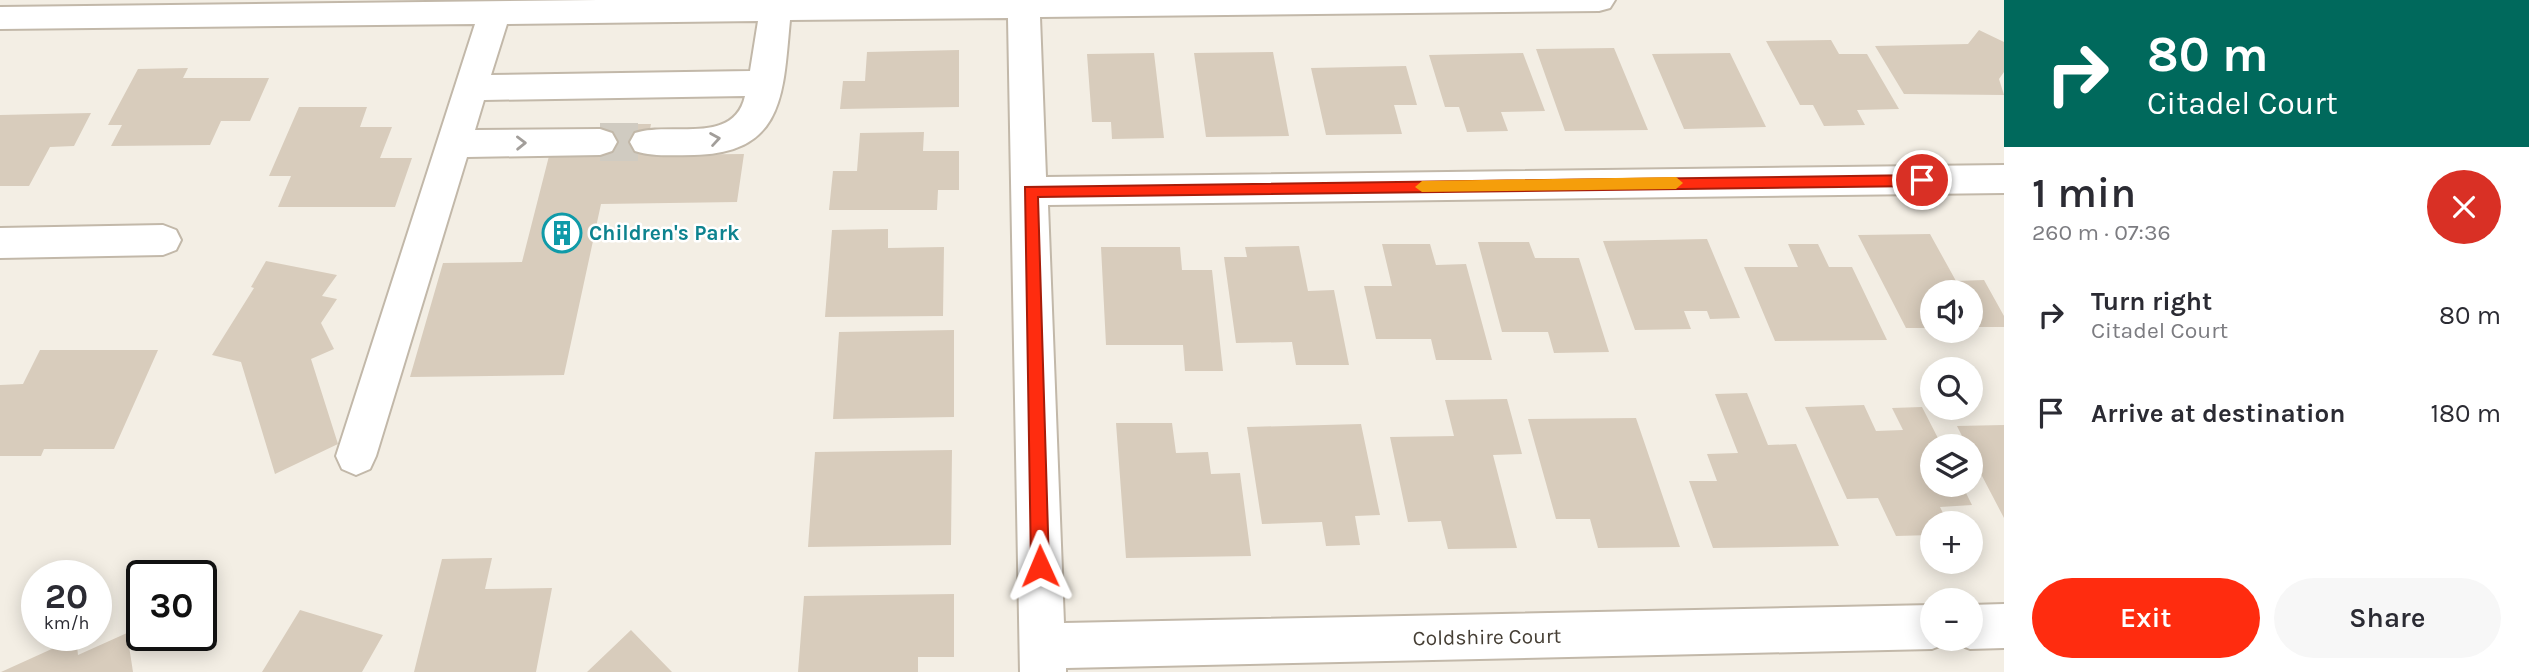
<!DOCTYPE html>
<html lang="en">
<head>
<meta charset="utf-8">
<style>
	:root { --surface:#fff; --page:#f7f7f7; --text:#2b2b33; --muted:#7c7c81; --accent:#ff2c0f }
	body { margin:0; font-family:Karla,sans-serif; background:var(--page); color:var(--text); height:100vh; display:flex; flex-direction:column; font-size:26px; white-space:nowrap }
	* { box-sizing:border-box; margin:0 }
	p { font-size:23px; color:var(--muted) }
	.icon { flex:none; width:38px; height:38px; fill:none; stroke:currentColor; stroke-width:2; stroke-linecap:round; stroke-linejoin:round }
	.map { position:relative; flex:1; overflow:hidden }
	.panel { display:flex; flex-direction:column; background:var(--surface); width:525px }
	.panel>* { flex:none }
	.banner { background:#00695c; color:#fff; overflow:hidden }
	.controls { position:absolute; left:1920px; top:280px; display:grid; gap:14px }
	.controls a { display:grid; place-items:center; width:63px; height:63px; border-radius:50%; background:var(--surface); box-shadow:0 4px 18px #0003; font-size:35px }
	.speed { position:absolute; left:21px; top:560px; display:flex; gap:14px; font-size:35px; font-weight:700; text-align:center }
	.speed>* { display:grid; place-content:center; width:91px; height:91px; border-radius:50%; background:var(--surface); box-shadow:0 4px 18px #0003; line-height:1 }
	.speed small { font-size:18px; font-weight:400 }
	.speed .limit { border:4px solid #111; border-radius:10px; background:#fff; color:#111 }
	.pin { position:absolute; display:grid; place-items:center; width:60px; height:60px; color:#fff; margin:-30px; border:4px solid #fff; border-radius:50%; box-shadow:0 2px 7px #0007 }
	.me { position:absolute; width:77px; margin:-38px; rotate:359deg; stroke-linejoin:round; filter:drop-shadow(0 0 5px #0008) }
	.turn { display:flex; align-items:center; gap:24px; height:147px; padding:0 28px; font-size:32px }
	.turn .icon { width:91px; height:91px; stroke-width:2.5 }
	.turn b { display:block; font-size:49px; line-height:60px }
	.round { display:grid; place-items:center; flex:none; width:74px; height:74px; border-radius:37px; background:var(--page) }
	.head { display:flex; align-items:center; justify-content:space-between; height:119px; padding:0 28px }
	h1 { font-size:42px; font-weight:600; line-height:52px }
	.action { display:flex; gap:14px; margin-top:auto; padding:14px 28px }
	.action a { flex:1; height:80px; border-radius:42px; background:var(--accent); color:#fff; font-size:28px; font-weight:600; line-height:80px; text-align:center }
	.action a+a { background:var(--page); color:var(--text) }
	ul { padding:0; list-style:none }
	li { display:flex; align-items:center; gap:21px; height:98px; padding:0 28px }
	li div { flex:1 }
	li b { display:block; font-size:26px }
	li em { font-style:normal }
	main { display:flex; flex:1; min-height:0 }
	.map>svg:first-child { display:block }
</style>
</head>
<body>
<main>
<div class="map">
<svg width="2004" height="672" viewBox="0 0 2004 672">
	<rect width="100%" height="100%" fill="#f3eee4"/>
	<path fill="#d8ccbc" d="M1979,30L2004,42V72L1999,79L2004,95L1904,94L1875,46L1968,44Z
		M1831,40L1839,54H1867L1899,109L1857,110L1865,125L1824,126L1813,105H1800L1766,41Z
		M1614,48L1648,130L1565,131L1536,49Z
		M959,50V107L840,109L843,81H865L867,52Z
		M1273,52L1289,136L1206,137L1194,53Z
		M1154,53L1164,138L1112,139L1111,122H1092L1087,54Z
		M1523,53L1545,111L1501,112L1508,131L1467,132L1459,107H1445L1429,55Z
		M1730,53L1766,127L1684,129L1652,54Z
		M1406,66L1417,105H1394L1402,134L1326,135L1311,68Z
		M188,68L183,78H269L250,121H221L210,145L111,146L122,125H108L138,69Z
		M299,107H367L360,127H392L380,158H412L395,207H278L291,176H269Z
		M91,113L74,146L50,147L29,186H0V115Z
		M605,124H651L645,155L744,154L737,202L601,204L564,375L410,377L443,263L522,262L549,156H598Z
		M924,132L923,151H959V190H938L937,210H829L833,171H857L860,133Z
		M888,229V248L944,247L943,316L825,317L832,230Z
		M1930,234L1956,281L1984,280L2004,316V327H1970V292H1932V328H1906L1858,235Z
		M1707,239L1740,318L1710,319L1707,311H1684L1691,329L1635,330L1603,241Z
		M1478,242H1529L1535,258H1579L1609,352L1554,353L1548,332H1502Z
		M1382,244H1430L1436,265L1466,264L1492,360H1436L1431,339H1376L1364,286H1392Z
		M1788,244H1818L1829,267H1852L1887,340L1775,341L1744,267H1798Z
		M1299,246L1308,291L1334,290L1349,365H1296L1292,342L1236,343L1224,257H1247L1245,247Z
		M1101,247H1180L1182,270H1212L1223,371H1185L1183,345H1106Z
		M266,261L337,275L322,296L337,299L321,323L334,349L311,359L338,444L275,474L241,362L212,355L254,288L251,287Z
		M954,330V417L833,419L839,332Z
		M40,350H158L114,449H44L41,456H0V385L23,384Z
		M1747,393L1768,445L1796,444L1839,546L1713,548L1689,481H1717L1707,454L1738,453L1715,394Z
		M1507,399L1522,454L1493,455L1517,548L1448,549L1441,521L1408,522L1390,437L1454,436L1445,400Z
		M1864,405L1876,431L1903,430L1892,408L1922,407L1942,446H1932V485H1962L1972,505L1940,507L1948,523H1932V535L1896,536L1878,498L1847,499L1805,407Z
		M1636,418L1680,547L1598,548L1590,519H1556L1528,419Z
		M1116,423H1172L1176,453L1208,452L1211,474L1240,473L1251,556L1126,558Z
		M1361,424L1380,515L1355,516L1360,545L1326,546L1322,522L1262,524L1247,427Z
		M2004,425V518L1970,453V446H1967L1957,426Z
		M952,450L951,545L808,547L815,452Z
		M492,558L485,589L552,588L536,672H414L442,559Z
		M954,594V657H918V672H798L804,596Z
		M300,610L383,635L362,672H262Z
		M631,630L672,672H587Z
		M127,633L133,672H1L76,638L78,655Z"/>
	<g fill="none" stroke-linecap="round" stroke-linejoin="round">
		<path stroke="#d0cbc1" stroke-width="38" stroke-dasharray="38 19" stroke-linecap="butt" d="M600,142H647"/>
		<defs>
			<path id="minor" d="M598,0H1615L1610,8L1599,11L1040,17L1046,177L2004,165V193L1048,205L1064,623L1932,605V639H1949L1948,643L1932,649L1066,668V672H1020L1008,18L790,20C783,93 785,153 694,155C674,155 654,157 635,151L630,142L635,133C671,121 734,146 745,96L484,100L475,130L600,129L612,133L617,142L612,151L600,155L467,157L376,456L370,469L356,475L342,469L336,456L475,24L0,29V7ZM758,21L750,71L491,75L507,24Z
				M163,225L176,230L181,240L176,250L163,255L0,258V228Z
				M2004,604V648L1970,649L1954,643L1953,639H1970V605Z"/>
		</defs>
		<use href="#minor" stroke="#c2b8a9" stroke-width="4"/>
		<use href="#minor" fill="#fff" fill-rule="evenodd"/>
	</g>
	<defs><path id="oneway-chevron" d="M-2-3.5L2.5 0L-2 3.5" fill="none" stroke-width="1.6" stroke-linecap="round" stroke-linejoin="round" transform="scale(1.75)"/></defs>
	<g stroke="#a29e9a">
		<use href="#oneway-chevron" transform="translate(715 139) rotate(-9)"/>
		<use href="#oneway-chevron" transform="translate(521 143) rotate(-1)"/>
	</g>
	<path fill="#ff2c0f" stroke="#a61d0a" stroke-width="2" d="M1922,175L1930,180L1922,186L1038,197L1049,566L1046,572L1040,575L1034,572L1031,566L1025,187Z"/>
	<path fill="#f59e0b" d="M1676,177L1683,183L1676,189L1422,192L1415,187L1422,181Z"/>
	<defs>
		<symbol id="building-ring" viewBox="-11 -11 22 22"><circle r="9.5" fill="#fff" stroke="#0f9aa8" stroke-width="1.5"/><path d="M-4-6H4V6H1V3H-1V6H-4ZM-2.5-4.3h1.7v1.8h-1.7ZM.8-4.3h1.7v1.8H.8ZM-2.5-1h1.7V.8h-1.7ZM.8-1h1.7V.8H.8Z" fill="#0f9aa8"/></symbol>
	</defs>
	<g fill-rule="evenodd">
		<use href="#building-ring" x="540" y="211" width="44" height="44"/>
	</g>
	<g text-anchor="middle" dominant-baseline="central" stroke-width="5" stroke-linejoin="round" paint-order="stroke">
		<g font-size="21" font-weight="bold" fill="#0d838f" stroke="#fff" text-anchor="start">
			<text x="589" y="233">Children's Park</text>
		</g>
		<g font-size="21" fill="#453e34" stroke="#fff">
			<text transform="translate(1487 637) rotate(-1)">Coldshire Court</text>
		</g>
	</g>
</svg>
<div class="controls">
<a><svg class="icon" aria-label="sound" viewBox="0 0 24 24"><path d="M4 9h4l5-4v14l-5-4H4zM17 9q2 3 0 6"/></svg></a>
<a><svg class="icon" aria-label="search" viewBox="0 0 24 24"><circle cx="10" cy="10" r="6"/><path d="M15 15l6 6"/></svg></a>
<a><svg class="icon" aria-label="layers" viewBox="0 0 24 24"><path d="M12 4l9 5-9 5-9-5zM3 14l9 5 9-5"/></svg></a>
<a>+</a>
<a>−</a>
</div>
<div class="speed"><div>20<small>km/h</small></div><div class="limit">30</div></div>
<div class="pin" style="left:1922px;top:180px;background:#d93025"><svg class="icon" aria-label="arrive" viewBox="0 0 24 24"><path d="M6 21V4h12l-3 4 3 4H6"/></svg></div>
<svg class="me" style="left:1040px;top:566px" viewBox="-20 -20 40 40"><path d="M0-17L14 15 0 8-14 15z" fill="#ff2c0f" stroke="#fff" stroke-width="4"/></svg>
</div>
<section class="panel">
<div class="banner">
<div class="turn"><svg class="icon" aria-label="right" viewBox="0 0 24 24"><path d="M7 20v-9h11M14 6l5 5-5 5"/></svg><div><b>80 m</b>Citadel Court</div></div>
</div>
<div class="head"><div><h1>1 min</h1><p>260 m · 07:36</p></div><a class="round" style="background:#d93025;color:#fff"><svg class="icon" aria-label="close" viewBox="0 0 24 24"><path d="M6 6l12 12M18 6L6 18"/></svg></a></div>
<ul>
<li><svg class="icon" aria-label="right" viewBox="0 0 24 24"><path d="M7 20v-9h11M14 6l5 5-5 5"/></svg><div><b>Turn right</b><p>Citadel Court</p></div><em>80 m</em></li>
<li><svg class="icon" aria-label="arrive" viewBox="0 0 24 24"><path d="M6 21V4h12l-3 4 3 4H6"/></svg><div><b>Arrive at destination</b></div><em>180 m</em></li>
</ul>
<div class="action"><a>Exit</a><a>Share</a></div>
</section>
</main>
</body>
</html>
